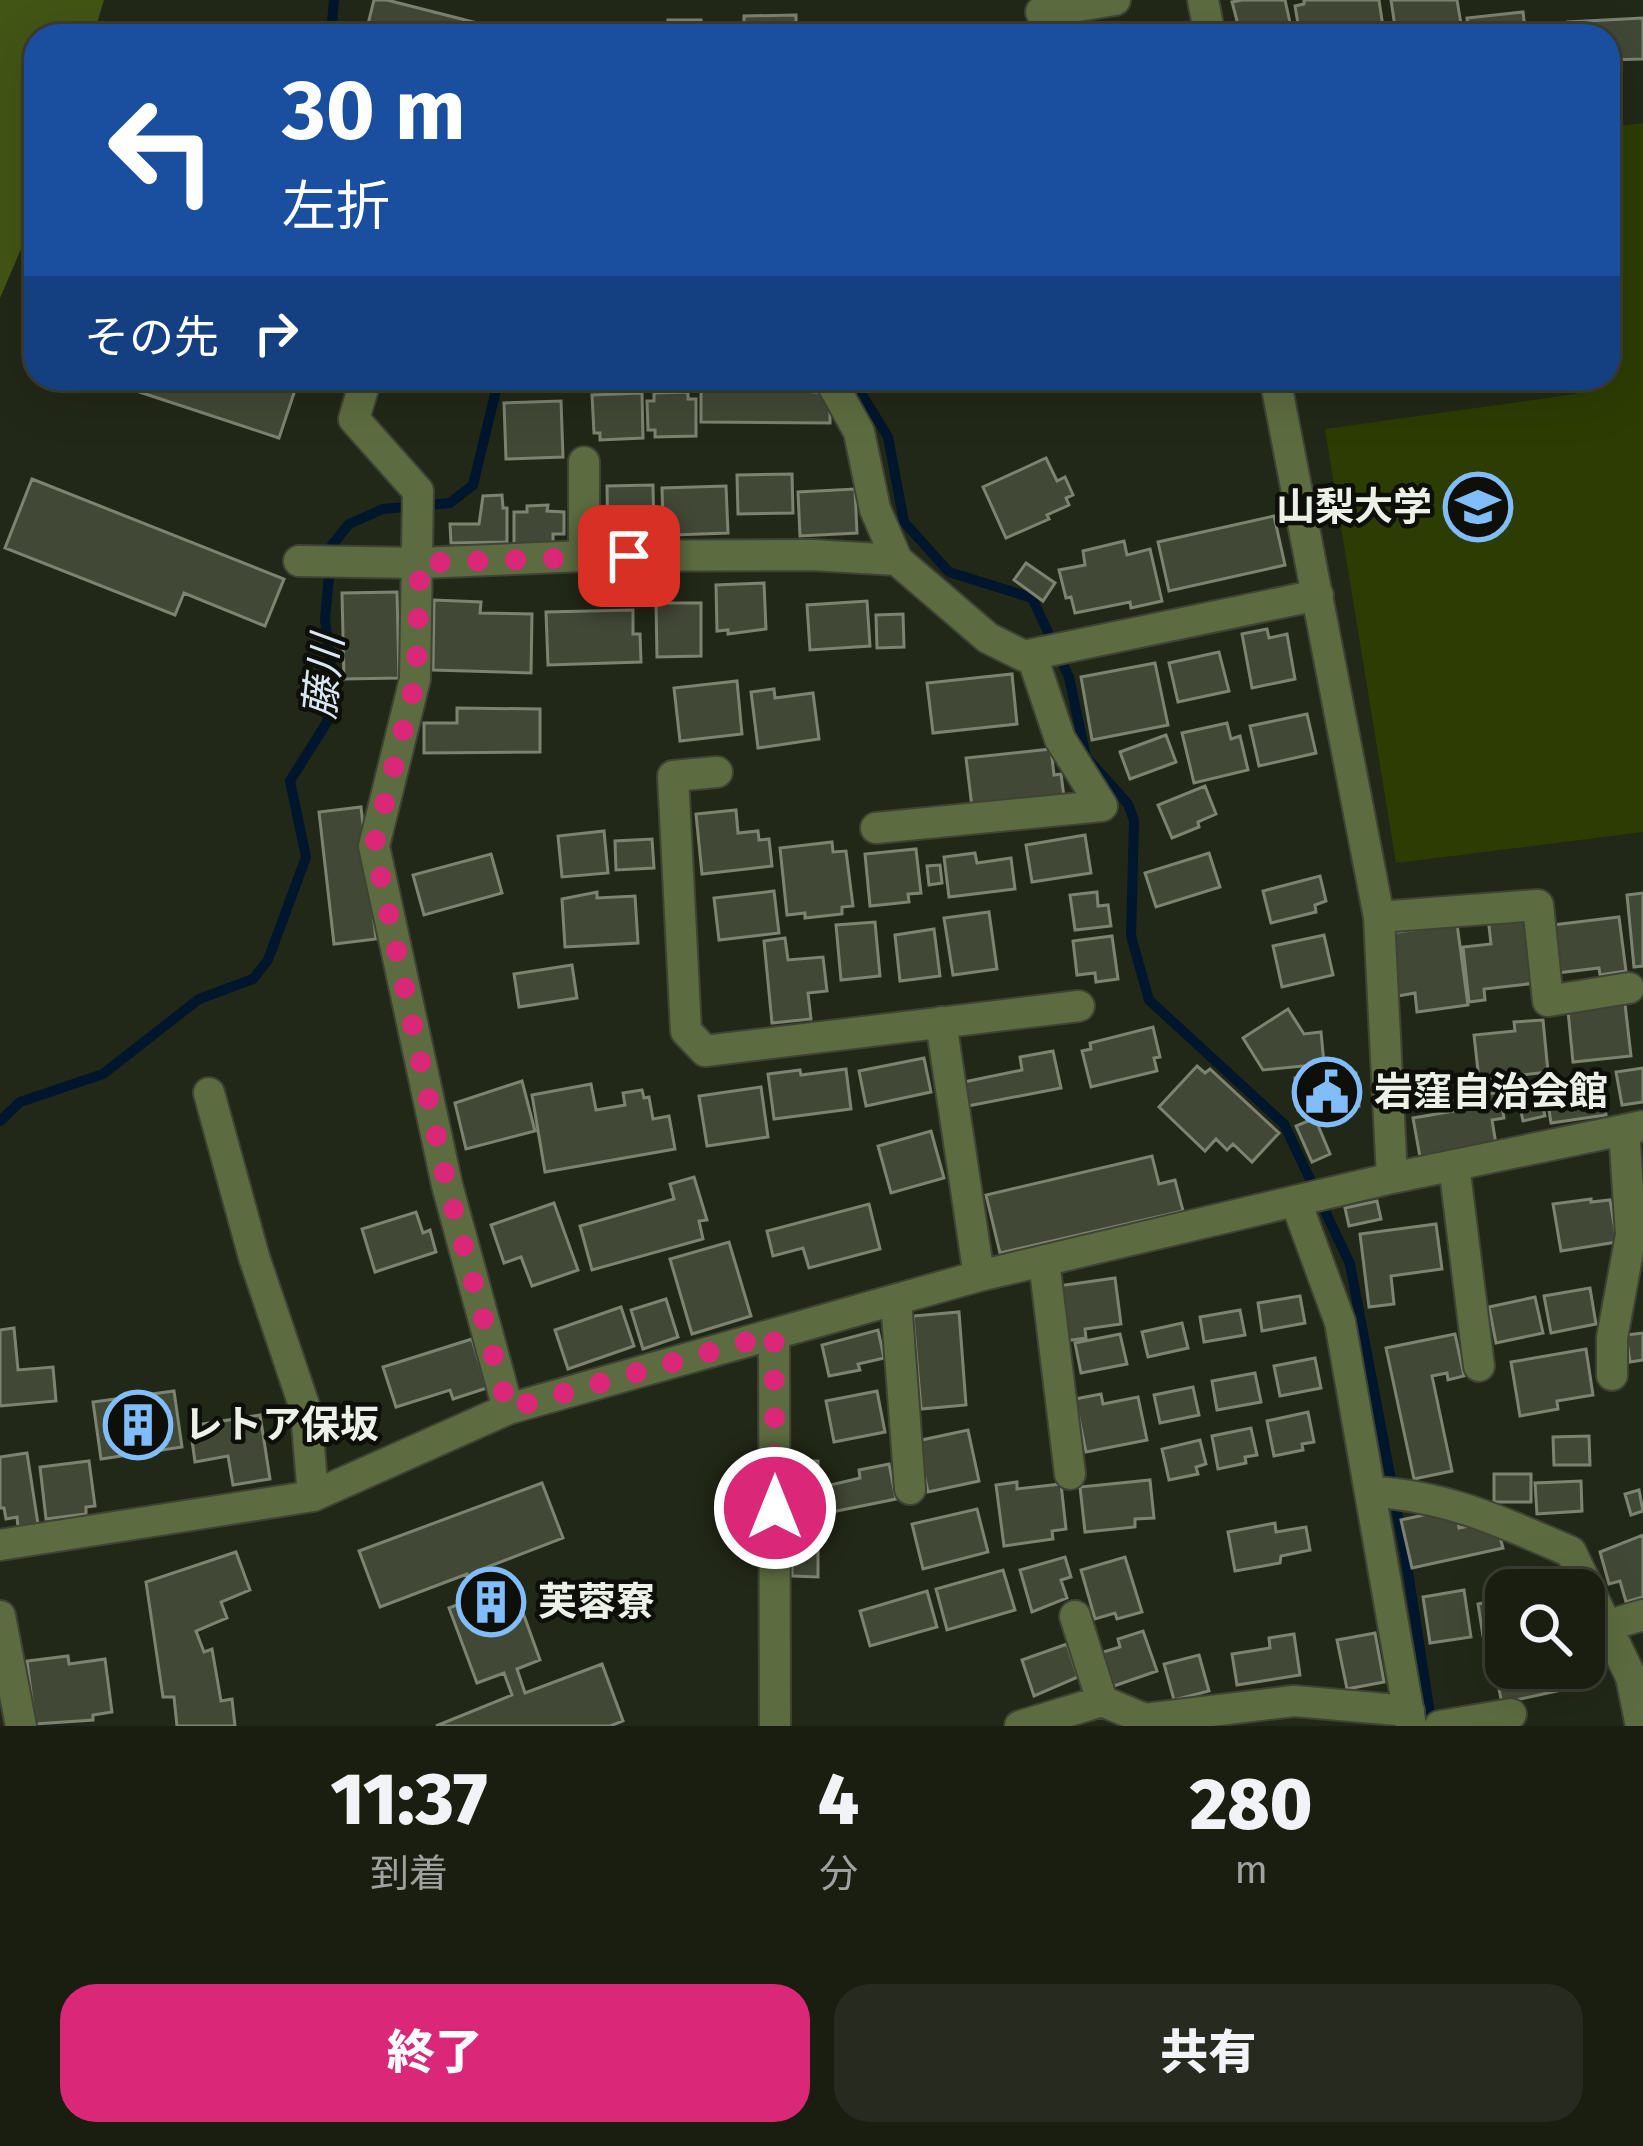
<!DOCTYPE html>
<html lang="ja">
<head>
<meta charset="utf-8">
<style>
	:root { --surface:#1a1e11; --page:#272b1f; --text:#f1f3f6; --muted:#9fa29f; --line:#383c31; --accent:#db2777 }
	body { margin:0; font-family:"Fira Sans","Noto Sans JP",sans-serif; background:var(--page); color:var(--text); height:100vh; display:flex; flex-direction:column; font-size:45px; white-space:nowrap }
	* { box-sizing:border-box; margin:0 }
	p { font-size:39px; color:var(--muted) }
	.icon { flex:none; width:66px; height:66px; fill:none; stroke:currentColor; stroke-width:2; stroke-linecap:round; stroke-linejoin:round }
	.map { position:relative; height:1726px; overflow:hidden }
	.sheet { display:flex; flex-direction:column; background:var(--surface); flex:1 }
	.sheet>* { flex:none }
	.banner { position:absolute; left:24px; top:24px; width:1596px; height:366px; border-radius:36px; box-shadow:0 12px 48px #0002,0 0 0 3px var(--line); background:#1a4fa0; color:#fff; overflow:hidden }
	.buttons { position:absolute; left:1485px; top:1569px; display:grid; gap:24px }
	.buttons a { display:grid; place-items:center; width:120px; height:120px; border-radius:24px; background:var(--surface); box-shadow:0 12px 48px #0002,0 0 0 3px var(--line); font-size:60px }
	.pin { position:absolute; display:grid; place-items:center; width:102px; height:102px; color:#fff; margin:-51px; border-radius:24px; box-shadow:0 6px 18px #0006 }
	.me { position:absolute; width:132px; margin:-66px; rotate:0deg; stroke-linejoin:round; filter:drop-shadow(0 0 9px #0008) }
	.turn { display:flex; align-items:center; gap:42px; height:252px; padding:0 60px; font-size:54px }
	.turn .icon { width:156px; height:156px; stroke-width:2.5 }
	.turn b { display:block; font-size:84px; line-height:102px }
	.then { display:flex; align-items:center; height:114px; padding:0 60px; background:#0003; gap:24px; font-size:45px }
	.eta { display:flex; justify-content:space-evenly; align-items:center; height:204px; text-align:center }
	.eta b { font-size:72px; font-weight:800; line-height:84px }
	.button { display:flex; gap:24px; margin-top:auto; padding:24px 60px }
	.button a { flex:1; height:138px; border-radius:36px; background:var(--accent); color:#fff; font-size:48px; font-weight:800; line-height:138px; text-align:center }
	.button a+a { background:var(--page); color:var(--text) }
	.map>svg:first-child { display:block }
</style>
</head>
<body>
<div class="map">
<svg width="1643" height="1726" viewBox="0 0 1643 1726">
	<rect width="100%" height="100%" fill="#222817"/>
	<path fill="#2d3c03" d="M1643,123V832L1396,863L1325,429L1576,394V378H1608V127Z"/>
	<path fill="#435515" d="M0,0H104L93,36H36V214L0,298Z"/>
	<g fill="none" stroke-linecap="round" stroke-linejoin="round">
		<path stroke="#00162c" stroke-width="10" d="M331,36L334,0
			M852,378L888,437L904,522L949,572L1032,598L1069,677L1086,757L1128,804L1134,820L1131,936L1149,1000L1284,1124L1350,1264L1406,1559L1432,1726
			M0,1121L20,1102L103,1074L199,999L253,979L268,960L306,857L290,781L327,722L332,674L325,619L332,545L349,524L383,509L450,503L473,485L499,378"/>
	</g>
	<path fill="#424836" stroke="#7c8370" stroke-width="3" d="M374,0H387L528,36H365Z
		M1242,0H1285L1293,36H1241L1232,2Z
		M1304,0H1379L1383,27L1300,36L1295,6L1304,4Z
		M1391,0H1457L1463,36H1404L1403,25L1395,27Z
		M1523,12L1526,36H1469L1467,18Z
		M796,15V36H744V16Z
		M1643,18V59L1608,60V36H1556L1555,31L1568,30V22Z
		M668,20H701V29L736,30V36H668Z
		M97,378H291L298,381L279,438Z
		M701,378H814V392H830V423L701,422Z
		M688,392V399H696V436L655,437V430H648L647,401H654V393Z
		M642,393L643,438L600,440V433H594L592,395Z
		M561,401L563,457L506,459L504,403Z
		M1046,458L1057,481L1065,477L1073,495L1066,498L1069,505L1047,515L1049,519L1006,538L983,487Z
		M792,474L793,513L738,514L737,475Z
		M32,479L284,579L265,626L184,593L175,615L5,548Z
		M653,485L654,534H631L632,545H608L607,486Z
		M726,486L728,533L673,535L672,523H663L662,488Z
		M855,489L857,533L800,536L798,492Z
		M502,495L503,508H507V542L451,543L450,524H479L483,496Z
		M548,505L547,511L564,512V534H553V544H514V512H527V506Z
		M1274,516L1285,565L1169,591L1158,542Z
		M1124,541L1127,555L1150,549L1162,601L1131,608L1130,602L1075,613L1071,597L1066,598L1059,570L1085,565L1083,551Z
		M1026,563L1055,583L1043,601L1014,580Z
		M764,583L766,629L728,634V630L717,631L716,585Z
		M397,592L399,678L344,679L342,593Z
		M434,600L481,602L480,613L532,614L531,673L433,670Z
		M867,601L870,646L810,650L807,605Z
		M656,603H701V656L657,657Z
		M633,610V634H640L641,662L548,665L546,612Z
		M903,614L904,647L877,648L876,615Z
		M1267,629L1269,638L1287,634L1295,679L1252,688L1242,634Z
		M1219,652L1229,691L1178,702L1169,663Z
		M1155,663L1168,725L1092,740L1081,677Z
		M1012,674L1017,724L933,733L927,683Z
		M737,681L742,734L680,741L674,688Z
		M774,689L775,698L813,693L819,739L758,748L751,692Z
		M457,708L540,709V752L424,753V723H457Z
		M1307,714L1316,753L1259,766L1250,726Z
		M1227,723L1231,739L1240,736L1248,770L1194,783L1182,733Z
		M1166,735L1176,762L1130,779L1120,752Z
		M1051,749L1054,775L1061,774L1064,797L972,807L966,758Z
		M1205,786L1216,814L1198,822L1199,827L1172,838L1158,805Z
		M361,807L376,939L334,944L319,812Z
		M736,810L738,833L758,831L759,840L769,839L772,866L702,874L696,814Z
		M604,831L608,873L562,877L558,836Z
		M1085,835L1091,873L1032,882L1026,845Z
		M652,839L654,868L616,870L615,841Z
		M832,842L833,852L846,851L853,906L842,907V914L805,918V913L787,915L780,848Z
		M916,849L921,893L908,894L909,902L870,906L865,854Z
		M975,853L977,863L1011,858L1015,889L949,897L944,857Z
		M1209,853L1220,887L1156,907L1145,873Z
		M491,854L502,893L424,915L413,875Z
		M940,865L942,883L929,885L927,866Z
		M1320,876L1326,901L1315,905L1316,912L1271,923L1263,891Z
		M774,891L779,933L719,940L714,898Z
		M597,892V898L635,896L638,943L565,947L562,899Z
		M1097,892L1098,906L1108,905L1111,926L1075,930L1070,895Z
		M1643,893V966L1634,967L1627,895Z
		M989,912L997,969L953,975L944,918Z
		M1527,912L1536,983L1484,989L1485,1000L1469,1002L1463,947L1491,944L1488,917Z
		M1619,917L1626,971L1600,975L1599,968L1557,973L1552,925Z
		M875,922L880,976L841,980L836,925Z
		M1457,924L1468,1005L1417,1012L1415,993L1398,996L1390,933Z
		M934,929L940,976L900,981L895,935Z
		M1324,935L1333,975L1282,987L1273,946Z
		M1112,936L1118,979L1096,982L1095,973L1077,975L1073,941Z
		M785,938L788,960L823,957L827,991L808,993L811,1019L772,1023L764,941Z
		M572,965L577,998L519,1007L514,974Z
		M1625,1004L1631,1056L1573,1062L1568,1011Z
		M1288,1009L1304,1034L1321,1032L1324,1064L1263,1070L1243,1038Z
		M1543,1020L1548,1072L1479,1080L1474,1035L1515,1031L1514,1022Z
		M1153,1027L1160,1057L1154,1058L1157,1071L1091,1087L1082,1051L1091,1049L1090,1043Z
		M1053,1051L1061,1088L968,1106L964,1082L1022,1070L1020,1057Z
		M924,1058L931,1092L866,1106L859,1071Z
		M1197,1066L1205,1073L1210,1069L1279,1133L1252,1162L1233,1144L1227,1150L1216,1139L1205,1151L1159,1107Z
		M1643,1068V1102L1622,1105L1616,1072Z
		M846,1069L851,1109L774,1119L768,1074L800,1070L801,1075Z
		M1356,1073L1359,1106L1298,1110L1295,1078Z
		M1601,1076L1606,1115L1551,1123L1545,1084Z
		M522,1081L535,1131L466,1149L455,1103Z
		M591,1084L596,1110L625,1105L623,1093L642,1090L644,1098L649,1097L653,1119L669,1116L675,1149L545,1172L532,1095Z
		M761,1087L768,1137L707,1146L699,1096Z
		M1538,1088L1545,1116L1523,1121L1517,1092Z
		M1500,1092L1504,1118L1492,1120L1496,1144L1420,1157L1413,1118L1454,1111L1453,1100Z
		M1315,1118L1330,1154L1312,1162L1296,1126Z
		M931,1131L944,1178L891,1193L878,1146Z
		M1152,1156L1159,1184L1175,1180L1183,1211L1000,1253L986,1195Z
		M694,1177L707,1220L699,1221L703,1239L592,1270L580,1226L674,1199L670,1184Z
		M1591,1199V1202L1610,1200L1617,1242L1561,1251L1553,1204Z
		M1377,1201L1381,1219L1349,1226L1345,1208Z
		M554,1203L578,1270L532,1286L521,1257L504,1263L491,1225Z
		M869,1204L880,1249L809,1268L803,1248L773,1256L767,1231Z
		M416,1212L423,1233L430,1230L436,1252L375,1272L362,1229Z
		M1436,1224L1442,1269L1391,1276L1394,1304L1369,1307L1360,1234Z
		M729,1242L751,1316L692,1334L670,1259Z
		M1115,1278L1121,1324L1085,1329L1086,1338L1065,1341L1058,1286Z
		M1590,1288L1596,1324L1551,1333L1544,1296Z
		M1300,1296L1305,1323L1262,1331L1258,1303Z
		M1535,1297L1543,1333L1496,1343L1489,1307Z
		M666,1299L678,1337L643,1349L631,1310Z
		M621,1307L634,1346L568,1369L555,1330Z
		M1240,1310L1245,1335L1204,1342L1200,1317Z
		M959,1312L966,1405L921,1409L913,1316Z
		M1182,1323L1188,1348L1148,1357L1142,1332Z
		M14,1328L18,1370L53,1367L56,1401L0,1406V1330Z
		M878,1330L884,1358L858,1364L860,1370L829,1376L822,1345Z
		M1643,1333V1360L1630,1362L1626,1335Z
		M1120,1334L1127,1364L1081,1373L1075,1343Z
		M1455,1334L1464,1376L1448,1380L1447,1373L1432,1376L1452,1471L1414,1479L1386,1348Z
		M472,1339L487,1388L453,1399L450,1390L396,1407L383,1367Z
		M1586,1349L1593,1395L1557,1401L1558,1409L1520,1416L1511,1362Z
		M1315,1358L1321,1388L1280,1396L1274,1366Z
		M1255,1373L1261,1402L1217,1410L1212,1381Z
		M1193,1387L1199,1415L1160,1423L1154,1395Z
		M174,1391L182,1447L101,1459L93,1402Z
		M877,1391L885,1432L834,1442L826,1401Z
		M1101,1394L1103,1404L1138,1397L1147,1440L1086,1452L1075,1399Z
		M1308,1412L1314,1442L1302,1444L1303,1450L1274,1456L1267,1421Z
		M260,1415L270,1479L233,1485L228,1456L195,1462L190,1426Z
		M1251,1428L1257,1455L1245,1457L1246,1463L1218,1469L1212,1436Z
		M968,1430L979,1481L928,1492L917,1441Z
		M1589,1436L1590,1465H1554L1553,1437Z
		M1200,1440L1206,1464L1196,1467L1198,1474L1169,1480L1162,1449Z
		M27,1453L38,1524L18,1527L17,1517L6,1519L4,1508H0V1457Z
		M89,1461L95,1506L86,1507V1514L46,1519L40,1467Z
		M792,1461H818V1577L792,1576Z
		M889,1464L896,1499L832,1512L826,1486L860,1478L859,1470Z
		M1494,1474H1531V1502H1494Z
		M1150,1480L1154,1518L1135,1519V1527L1085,1532L1080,1487Z
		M1581,1481L1582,1511L1537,1514L1535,1483Z
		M1017,1482V1489L1061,1484L1066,1529L1052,1531L1053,1539L1004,1546L996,1485Z
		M542,1483L563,1538L482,1569L492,1593L513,1585L540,1660L517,1669L525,1693L602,1664L623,1721L610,1726H436L512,1695L504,1673L477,1683L449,1608L476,1598L467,1574L380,1607L359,1551Z
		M1639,1490L1643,1511L1631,1515L1625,1494Z
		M977,1509L988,1552L923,1569L912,1524Z
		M1446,1510L1457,1517L1459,1528L1469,1526L1500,1537L1503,1548L1412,1568L1401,1520Z
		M1275,1523L1276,1532L1306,1527L1310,1550L1281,1556L1280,1563L1235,1571L1228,1532Z
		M1643,1535V1597L1626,1602L1620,1581L1609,1584L1600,1552Z
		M236,1552L250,1590L221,1602L227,1618L196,1631L204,1652L212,1649L221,1701L232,1699L235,1726H177L174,1697H163L146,1582Z
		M1065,1557L1071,1577L1061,1580L1067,1598L1032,1612L1020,1570Z
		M1125,1557L1142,1612L1117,1619L1115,1613L1095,1619L1081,1570Z
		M1003,1570L1015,1610L947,1630L936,1589Z
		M1464,1590L1471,1637L1430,1643L1423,1597Z
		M927,1591L937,1627L870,1646L860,1611Z
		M1506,1591V1632L1483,1636L1478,1604L1488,1602L1487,1594Z
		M1143,1631L1157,1671L1111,1687L1100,1653L1120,1647L1118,1639Z
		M1375,1633L1384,1682L1347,1689L1337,1640Z
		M1294,1634L1300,1675L1237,1685L1232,1654L1270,1648L1269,1638Z
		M1067,1644L1078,1677L1034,1696L1022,1660Z
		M1590,1650L1598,1682L1502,1703L1493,1663L1506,1660V1668H1584V1651Z
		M1199,1655L1209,1691L1174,1700L1164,1664Z
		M68,1656L69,1664L105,1659L112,1712L93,1715V1720L35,1724L27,1661Z"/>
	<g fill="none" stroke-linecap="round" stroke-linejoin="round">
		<defs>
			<path id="minor" d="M1203,0L1210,36
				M1041,12L1115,0
				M366,378L354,419L418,491L415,679L374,846L447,1185L508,1409
				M829,378L859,432L875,509L897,560
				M1275,378L1379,917L1392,1178
				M584,556V462
				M299,561L420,563L584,556L812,555L897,560L988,638L1024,656L1318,595
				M717,772L673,776L686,1031L705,1051L1079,1006
				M876,828L1102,806L1060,739L1032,656
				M1379,917L1538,905L1548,1001L1629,988
				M941,1022L979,1276
				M209,1093L254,1257L306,1411L313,1496
				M1454,1165L1479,1366
				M1296,1202L1340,1322L1411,1726
				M1044,1261L1070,1474
				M896,1300L910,1489
				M774,1334L775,1726
				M1612,1375V1338L1631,1235L1624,1130
				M1372,1492C1445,1495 1505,1523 1571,1552L1631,1677L1641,1726
				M0,1545L313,1496L508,1409L979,1276L1392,1178L1643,1126
				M0,1616L21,1726
				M1075,1616L1102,1701
				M1606,1626L1643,1615
				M1020,1726L1102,1701L1145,1719L1294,1701L1409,1711
				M1440,1726L1511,1714"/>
		</defs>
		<use href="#minor" stroke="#3e4434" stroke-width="34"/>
		<use href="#minor" stroke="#5d6c40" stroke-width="30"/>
	</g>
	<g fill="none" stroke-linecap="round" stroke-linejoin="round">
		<path stroke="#db2777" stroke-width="21" stroke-dasharray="0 37.8" d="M629,556L420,563L416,679L374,845L447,1185L508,1409L774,1334L775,1508"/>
	</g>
	<defs>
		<symbol id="university-ring" viewBox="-11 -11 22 22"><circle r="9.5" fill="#0d0f08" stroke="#80bdfa" stroke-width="1.5"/><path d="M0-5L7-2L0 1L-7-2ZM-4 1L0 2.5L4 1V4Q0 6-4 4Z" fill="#80bdfa"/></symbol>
		<symbol id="civic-ring" viewBox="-11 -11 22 22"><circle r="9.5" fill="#0d0f08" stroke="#80bdfa" stroke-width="1.5"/><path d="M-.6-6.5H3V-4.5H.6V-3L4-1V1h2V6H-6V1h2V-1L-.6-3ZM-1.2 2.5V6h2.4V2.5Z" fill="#80bdfa"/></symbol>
		<symbol id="building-ring" viewBox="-11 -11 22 22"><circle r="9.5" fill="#0d0f08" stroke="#80bdfa" stroke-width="1.5"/><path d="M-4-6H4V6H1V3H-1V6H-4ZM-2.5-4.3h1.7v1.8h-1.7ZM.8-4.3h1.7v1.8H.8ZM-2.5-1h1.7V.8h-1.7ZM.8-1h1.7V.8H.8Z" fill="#80bdfa"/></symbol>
	</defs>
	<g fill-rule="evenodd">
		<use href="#university-ring" x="1440" y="469" width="76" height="76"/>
		<use href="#civic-ring" x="1289" y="1054" width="76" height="76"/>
		<use href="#building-ring" x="100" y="1387" width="76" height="76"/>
		<use href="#building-ring" x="453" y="1564" width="76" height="76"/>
	</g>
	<g text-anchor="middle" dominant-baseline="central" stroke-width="9" stroke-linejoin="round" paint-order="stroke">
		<g font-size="39" font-weight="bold" fill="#ecf0e6" stroke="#0d0f08" text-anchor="start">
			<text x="1432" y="507" text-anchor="end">山梨大学</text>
			<text x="1374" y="1092">岩窪自治会館</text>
			<text x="184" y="1425">レトア保坂</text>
			<text x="538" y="1602">芙蓉寮</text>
		</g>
		<g font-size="42" font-style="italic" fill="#d9e6f4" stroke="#0d0f08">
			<text transform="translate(324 677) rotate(-84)">藤川</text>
		</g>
	</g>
</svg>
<div class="buttons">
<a><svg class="icon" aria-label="search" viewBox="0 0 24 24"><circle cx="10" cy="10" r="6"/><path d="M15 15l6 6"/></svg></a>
</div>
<div class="pin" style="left:629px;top:556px;background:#d93025"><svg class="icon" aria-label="arrive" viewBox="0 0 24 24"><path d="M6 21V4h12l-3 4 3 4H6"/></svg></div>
<svg class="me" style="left:775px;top:1508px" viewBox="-20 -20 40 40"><circle r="17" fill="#db2777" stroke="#fff" stroke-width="3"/><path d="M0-11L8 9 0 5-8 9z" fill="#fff"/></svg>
<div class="banner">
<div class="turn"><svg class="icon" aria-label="left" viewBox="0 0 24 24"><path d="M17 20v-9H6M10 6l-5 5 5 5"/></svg><div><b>30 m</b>左折</div></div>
<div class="then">その先<svg class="icon" aria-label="right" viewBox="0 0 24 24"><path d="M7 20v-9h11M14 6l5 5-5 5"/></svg></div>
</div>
</div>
<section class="sheet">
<div class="eta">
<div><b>11:37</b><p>到着</p></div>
<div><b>4</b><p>分</p></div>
<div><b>280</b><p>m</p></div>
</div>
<div class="button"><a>終了</a><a>共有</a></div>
</section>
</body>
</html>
